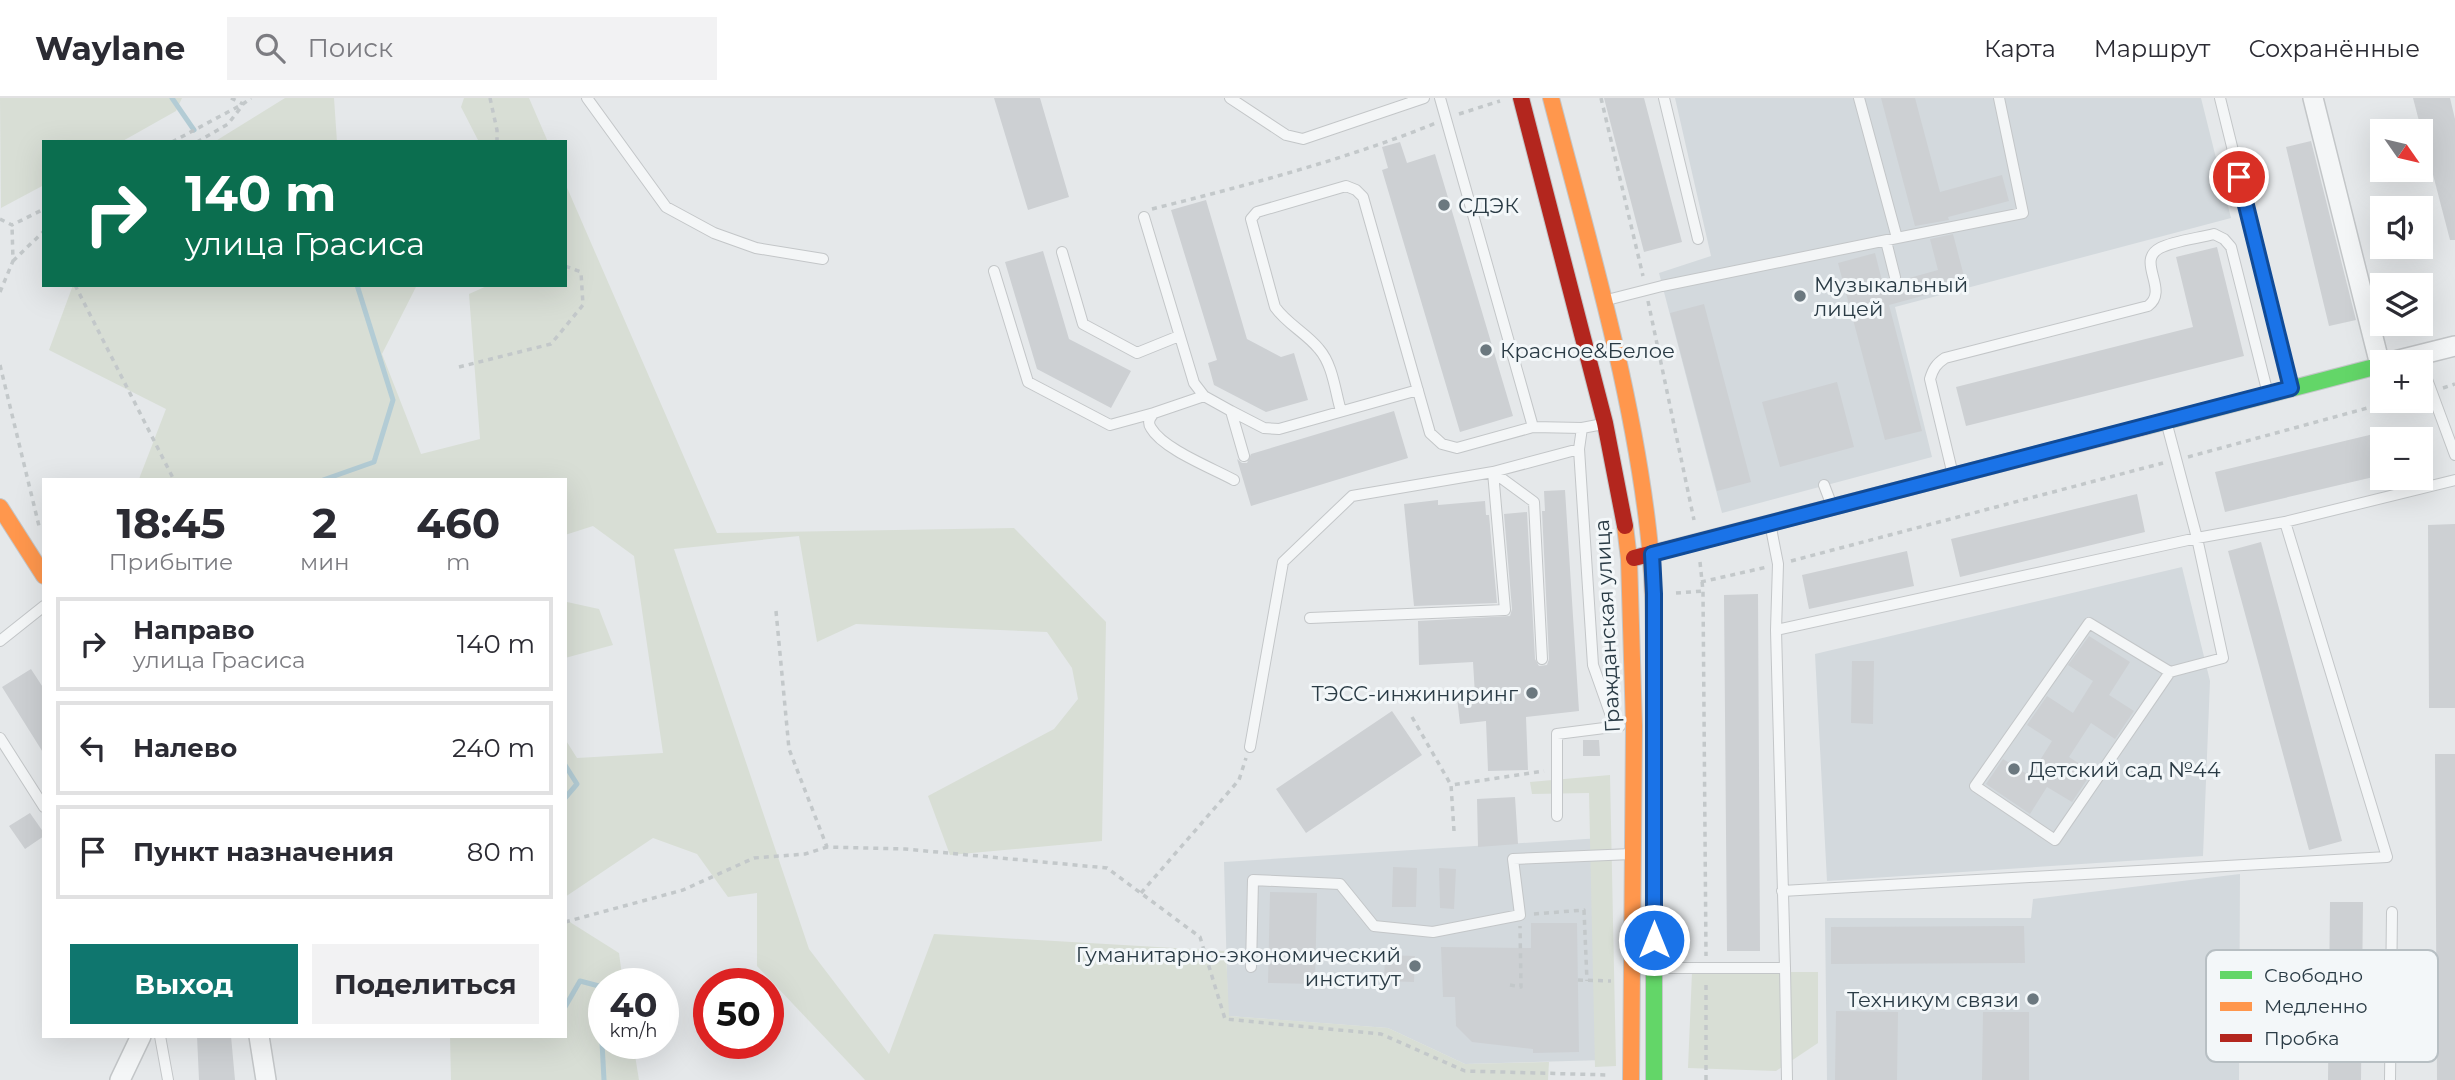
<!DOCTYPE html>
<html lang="ru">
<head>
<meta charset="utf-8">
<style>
	:root { --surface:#fff; --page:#f2f2f3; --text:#2b2b33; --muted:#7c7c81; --line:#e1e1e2; --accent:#0f766e }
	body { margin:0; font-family:Montserrat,sans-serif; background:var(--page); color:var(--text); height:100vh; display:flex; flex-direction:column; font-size:26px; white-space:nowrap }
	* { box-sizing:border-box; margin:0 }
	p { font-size:23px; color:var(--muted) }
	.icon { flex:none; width:38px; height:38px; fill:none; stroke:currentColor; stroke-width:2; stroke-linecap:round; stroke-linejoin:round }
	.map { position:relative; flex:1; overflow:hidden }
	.sheet { position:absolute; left:42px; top:380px; width:525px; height:560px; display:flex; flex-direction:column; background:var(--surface); border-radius:0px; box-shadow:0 7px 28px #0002 }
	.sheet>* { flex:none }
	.top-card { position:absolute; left:42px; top:42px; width:525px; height:147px; border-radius:0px; box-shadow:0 7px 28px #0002; background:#0b6e4f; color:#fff; overflow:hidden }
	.needle { width:46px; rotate:124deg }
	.fabs { position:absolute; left:2370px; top:21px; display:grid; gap:14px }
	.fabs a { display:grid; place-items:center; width:63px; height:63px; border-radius:0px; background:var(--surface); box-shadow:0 7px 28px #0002; font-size:35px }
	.speed { position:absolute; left:588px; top:870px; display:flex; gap:14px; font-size:35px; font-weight:700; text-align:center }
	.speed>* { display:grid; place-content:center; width:91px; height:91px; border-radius:50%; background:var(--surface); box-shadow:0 7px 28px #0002; line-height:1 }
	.speed small { font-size:18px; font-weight:400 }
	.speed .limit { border:10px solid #d22; background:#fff; color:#111 }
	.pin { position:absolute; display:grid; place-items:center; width:60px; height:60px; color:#fff; margin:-30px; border:4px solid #fff; border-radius:50%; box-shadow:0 2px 7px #0007 }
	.me { position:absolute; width:77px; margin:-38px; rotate:0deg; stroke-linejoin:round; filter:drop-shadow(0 0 5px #0008) }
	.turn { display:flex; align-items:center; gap:24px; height:147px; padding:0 28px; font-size:32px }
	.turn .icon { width:91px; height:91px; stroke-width:2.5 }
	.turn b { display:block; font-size:49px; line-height:60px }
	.eta { display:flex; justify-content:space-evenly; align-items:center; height:119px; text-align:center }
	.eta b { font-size:42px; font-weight:700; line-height:49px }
	.cta { display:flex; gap:14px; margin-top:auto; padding:14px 28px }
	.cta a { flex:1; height:80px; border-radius:0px; background:var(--accent); color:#fff; font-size:28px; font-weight:700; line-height:80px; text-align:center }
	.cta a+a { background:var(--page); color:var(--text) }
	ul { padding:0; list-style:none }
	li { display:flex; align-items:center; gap:21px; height:94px; margin:0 14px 10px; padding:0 14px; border:4px solid var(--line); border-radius:0px }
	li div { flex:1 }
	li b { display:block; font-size:26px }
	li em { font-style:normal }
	header { display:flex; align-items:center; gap:42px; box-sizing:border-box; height:98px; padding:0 35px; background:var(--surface); border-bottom:2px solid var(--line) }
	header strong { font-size:33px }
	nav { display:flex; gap:38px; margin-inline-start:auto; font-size:24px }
	.search { width:490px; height:63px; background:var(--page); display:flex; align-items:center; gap:18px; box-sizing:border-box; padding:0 24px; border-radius:0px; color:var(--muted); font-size:26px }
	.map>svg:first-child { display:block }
</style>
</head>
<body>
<header>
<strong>Waylane</strong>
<div class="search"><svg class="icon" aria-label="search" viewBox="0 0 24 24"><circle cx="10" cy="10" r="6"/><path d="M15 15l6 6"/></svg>Поиск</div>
<nav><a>Карта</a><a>Маршрут</a><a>Сохранённые</a></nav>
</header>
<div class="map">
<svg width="2455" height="982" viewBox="0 0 2455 982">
	<rect width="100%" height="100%" fill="#e5e8ea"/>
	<path fill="#d3d9dd" d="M1675,0H2201L2231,120L1895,209L1932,359L1722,415L1659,175L1711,158Z
		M2182,469L2210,583L2203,758L1827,783L1815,556Z
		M1601,740L1605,962L1465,966L1388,930L1228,918L1224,764Z
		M2240,776L2239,982H1827L1825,820H2031L2033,801Z"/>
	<path fill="#d8ded5" d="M0,0H182L176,13L121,44H44V87L1,110Z
		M285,0H334L337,44H214Z
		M464,0H529L548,44H479L461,9Z
		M565,85L717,435L1014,430L1106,524L1102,743L950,757L928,698L1054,631L1078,601L1072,570L1047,534L856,526L817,544L799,438L674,451L809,851L889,956L934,836L1226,853L1229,918L1388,930L1465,966L1549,964L1548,982H865L757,868V795L728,799L697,756L653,740L565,799V641L577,660L663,655L634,458L593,428L565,437V382L139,381L166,311L49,252L73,187H417L382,256L421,356L480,341L469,196L489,187H565Z
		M565,453L567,504L599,511L613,547L565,560Z
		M1610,677L1616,968L1595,969L1589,695L1532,696L1530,684Z
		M565,821L619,855L623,885L604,886V945H633L639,982H451L450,938H565Z
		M1692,874H1818V945L1776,973L1688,970Z"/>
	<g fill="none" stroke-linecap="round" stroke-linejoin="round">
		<path stroke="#b3ccd5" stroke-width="5" d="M172,0L194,32
			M323,382L374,364L393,302L357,187
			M565,667L577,686L565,700
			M565,909L580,883L599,888L604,982"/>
	</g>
	<path fill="#cdd0d3" d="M994,0H1040L1069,99L1028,112Z
		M1604,0H1644L1682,144L1644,154Z
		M1881,0H1915L1940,94L2002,77L2009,103L1948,119L1949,122L1915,128Z
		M2413,0H2450L2455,21V142H2450Z
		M2311,43L2356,222L2329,228L2286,49Z
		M1400,44L1407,65L1435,56L1513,318L1460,334L1382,72L1388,70L1382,49Z
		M1206,102L1247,241L1281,259L1294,255L1308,302L1266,314L1214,287L1208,265L1217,262L1171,112Z
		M1953,136L1966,186L1889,207L1922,333L1885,342L1838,165L1875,155L1883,187L1897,186L1902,182L1938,172L1930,141Z
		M2217,149L2244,258L1966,328L1956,289L2193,229L2176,159Z
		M1043,153L1069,241L1131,273L1111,310L1037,271L1005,164Z
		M1704,206L1751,384L1717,393L1670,215Z
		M1837,284L1854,349L1780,369L1762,304Z
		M1394,313L1408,360L1251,408L1237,361L1242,365H1247L1251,356Z
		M2382,334V377L2225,414L2215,374Z
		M1565,392L1579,613L1526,619L1528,672L1488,673L1486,623L1460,626L1457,599L1475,597L1473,564L1419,567L1418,523L1510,518L1512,511L1504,416L1527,414L1535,561L1539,568L1547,567L1549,561L1542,413H1545L1544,393Z
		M2137,396L2145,434L1960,479L1951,441Z
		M1438,402V407L1485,403L1486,417H1489L1497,505L1414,508L1404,406Z
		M2455,426V610H2429L2428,427Z
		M2261,444L2342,743L2309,752L2228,453Z
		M1907,453L1914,488L1809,511L1802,477Z
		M1758,496L1760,853H1727L1724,497Z
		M2089,538L2130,564L2109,597L2134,613L2115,641L2091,625L2069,659L2092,674L2072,704L2047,689L2030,716L1986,686L2003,661L2030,678L2052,643L2027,627L2047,598L2073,615L2093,583L2068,567Z
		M1852,563H1874L1873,626L1851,625Z
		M31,571L44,591V656L2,589Z
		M1392,613L1422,657L1306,735L1276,691Z
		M1583,642H1599L1600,658H1583Z
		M2435,656H2455V982H2437Z
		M1515,699L1518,746L1478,749L1477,701Z
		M30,715L44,735V738L25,751L9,728Z
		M1393,769L1417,770L1416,809H1392Z
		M1439,770L1456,771L1454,811L1440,810Z
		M1270,794L1317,795L1315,886L1268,885Z
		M2330,804H2363L2361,982H2328Z
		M1531,825H1577L1579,954L1533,955V951L1472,944L1456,928L1455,899H1443L1441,849L1531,850Z
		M2024,828L2025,865L1831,866V829Z
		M1385,857L1415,858L1414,884L1384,883Z
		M1836,913L1898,914L1897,982H1835Z
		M1983,914H2029V982H1982Z
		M197,938H231L235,982H199Z"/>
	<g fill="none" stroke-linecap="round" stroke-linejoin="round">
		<defs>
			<path id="lane" d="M587,0L666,109L714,135L756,150L823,161
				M1230,0L1286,37L1303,41L1424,0
				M1440,0L1533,329
				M1664,0L1698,141
				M1859,0L1897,140L2023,115L1999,0
				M2220,0L2291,288
				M1144,119L1194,285L1204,298L1154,315C1150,320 1147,324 1151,330C1163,351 1212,370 1234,382
				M1886,143L1895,179
				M1062,154L1083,226L1137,255L1179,238
				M994,173L1028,284L1110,327L1154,315
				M1607,202L1662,188L1897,140
				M2418,257L2455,357
				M1204,298L1231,313
				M1341,313C1335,293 1333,267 1319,251C1306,235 1287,226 1275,209L1251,121L1257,114L1346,88L1356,92L1363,99L1430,335L1442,346L1457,350L1533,329L1582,330L1603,326
				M2166,323L2197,440L2223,560L2170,574L2055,742L1975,688L2089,525L2170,574
				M1582,330L1579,351L1593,567L1615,629
				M1244,358L1231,313L1264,330L1279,331L1418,292
				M1953,377L1930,281C1933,271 1936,266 1945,260L2148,208C2170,192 2135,163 2160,150C2173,143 2199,140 2214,136L2224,141L2231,149L2268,296
				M1824,387L1832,408
				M1310,520L1505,512L1493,374L1579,351
				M1776,532L2197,440L2285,424L2455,382
				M0,543L44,508
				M0,640L44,709
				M1250,649L1283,464L1352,398L1493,374L1534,404L1542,561
				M1557,718V636L1620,628
				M1782,793L2387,759L2285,424
				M1251,869L1253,782L1340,786L1374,828L1433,834L1520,817L1513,761L1632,756
				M1654,870H1785L1776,532L1778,466L1770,425
				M1785,870L1787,982
				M160,938L168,982
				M2390,982L2392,814"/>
			<path id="street" d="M2313,0L2380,267
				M2391,264L2455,248
				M259,938L266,982
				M120,982L141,938"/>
			<path id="fast" d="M2147,328L2382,267
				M1654,580V982"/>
			<path id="slow" d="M1551,0C1588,142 1631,285 1648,431C1654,481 1654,530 1654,580
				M0,409L44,478
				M1625,428L1629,461L1634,628L1631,982"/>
			<path id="jam" d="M1521,0L1605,325L1625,428
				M1634,460L2147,328"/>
		</defs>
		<use href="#lane" stroke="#c3c6c8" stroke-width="12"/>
		<use href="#street" stroke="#c3c6c8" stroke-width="22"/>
		<use href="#fast" stroke="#c3c6c8" stroke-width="18"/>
		<use href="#slow" stroke="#c3c6c8" stroke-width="18"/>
		<use href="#jam" stroke="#c3c6c8" stroke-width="18"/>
		<path stroke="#c3c8ca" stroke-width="3.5" stroke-dasharray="5 5" stroke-linecap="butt" d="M231,0L243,6
			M490,0L497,32V44
			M1601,0L1643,178
			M1459,16L1500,3
			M172,44L243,6L251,0
			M197,44L228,26L242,8
			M1152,111C1248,87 1344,62 1436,25
			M0,121L12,127L44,111
			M13,163L44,133
			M75,187L174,382
			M0,194L13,163L12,127
			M1648,203L1694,422
			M0,267L39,428
			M459,269L551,246L583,207L581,174L565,168
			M2443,290L2455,286
			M2188,359L2393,303
			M1791,463L2163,365
			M1700,464L1703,493L1706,858
			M1701,484L1767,469
			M1676,495L1703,493
			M776,513L789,651L827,749L905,751L1107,770L1200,839L1225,921L1381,936L1465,973L1609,977
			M1412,619L1451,687
			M1454,733L1451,687L1544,673
			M1141,795L1239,682L1246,660
			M1534,816L1584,812L1587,883
			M565,824L683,792L754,760L805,756L827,749
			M1578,882L1611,883
			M1510,887L1521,889L1520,828
			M1706,982V884"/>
		<use href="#lane" stroke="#f4f6f7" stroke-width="10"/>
		<use href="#street" stroke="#f4f6f7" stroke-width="19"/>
		<use href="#fast" stroke="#63d668" stroke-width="16"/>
		<use href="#slow" stroke="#ff974d" stroke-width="16"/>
		<use href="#jam" stroke="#b3261e" stroke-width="16"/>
	</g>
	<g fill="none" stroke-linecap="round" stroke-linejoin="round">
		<defs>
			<path id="route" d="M1654,842V496L1652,456L2291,290L2239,79"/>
		</defs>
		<use href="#route" stroke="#114b97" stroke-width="18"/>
		<use href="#route" stroke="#1a73e8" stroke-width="12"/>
	</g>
	<g fill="#6b787f" stroke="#f3f7f9" stroke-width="2.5">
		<circle cx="1444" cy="107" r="7"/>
		<circle cx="1800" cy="198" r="7"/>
		<circle cx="1486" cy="252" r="7"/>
		<circle cx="1532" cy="595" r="7"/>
		<circle cx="2014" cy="671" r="7"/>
		<circle cx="1415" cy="868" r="7"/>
		<circle cx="2033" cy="901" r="7"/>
	</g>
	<g text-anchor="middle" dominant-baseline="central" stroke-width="6" stroke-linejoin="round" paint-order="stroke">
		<g font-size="21" fill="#2a3b45" stroke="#f3f7f9" text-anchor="start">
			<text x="1458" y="107">СДЭК</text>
			<text x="1814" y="186">Музыкальный<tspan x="1814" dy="24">лицей</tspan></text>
			<text x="1500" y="252">Красное&amp;Белое</text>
			<text x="1518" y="595" text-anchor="end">ТЭСС-инжиниринг</text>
			<text x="2028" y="671">Детский сад №44</text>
			<text x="1401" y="856" text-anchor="end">Гуманитарно-экономический<tspan x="1401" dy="24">институт</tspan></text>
			<text x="2019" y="901" text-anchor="end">Техникум связи</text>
		</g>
		<g font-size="21" fill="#2a3b45" stroke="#f3f7f9">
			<text transform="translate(1607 528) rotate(-93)">Гражданская улица</text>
		</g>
	</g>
	<rect x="2206" y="852" width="232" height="112" rx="10" fill="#f3f7f9" stroke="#b7bfc3" stroke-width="2"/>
	<rect x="2220" y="873" width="32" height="8" fill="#63d668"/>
	<rect x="2220" y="904" width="32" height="9" fill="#ff974d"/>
	<rect x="2220" y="936" width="32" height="8" fill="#b3261e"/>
	<g font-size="19" fill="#2a3b45">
		<text x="2264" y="884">Свободно</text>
		<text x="2264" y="915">Медленно</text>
		<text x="2264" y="947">Пробка</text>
	</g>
</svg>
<div class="fabs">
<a><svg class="needle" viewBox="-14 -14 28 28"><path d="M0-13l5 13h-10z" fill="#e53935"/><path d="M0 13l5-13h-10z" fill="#7c7c81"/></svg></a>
<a><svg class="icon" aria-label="sound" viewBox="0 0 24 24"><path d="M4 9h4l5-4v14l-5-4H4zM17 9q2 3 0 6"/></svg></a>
<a><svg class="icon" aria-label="layers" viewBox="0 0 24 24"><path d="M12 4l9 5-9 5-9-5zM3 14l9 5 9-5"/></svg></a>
<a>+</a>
<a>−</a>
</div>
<div class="speed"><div>40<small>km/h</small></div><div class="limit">50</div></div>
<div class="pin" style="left:2239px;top:79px;background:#d93025"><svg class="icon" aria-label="arrive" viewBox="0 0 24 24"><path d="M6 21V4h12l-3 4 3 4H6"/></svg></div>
<svg class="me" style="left:1654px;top:842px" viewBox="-20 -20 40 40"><circle r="17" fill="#1a73e8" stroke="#fff" stroke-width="3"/><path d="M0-11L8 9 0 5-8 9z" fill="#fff"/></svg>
<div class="top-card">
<div class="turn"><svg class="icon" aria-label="right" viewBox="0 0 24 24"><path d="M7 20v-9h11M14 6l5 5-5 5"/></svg><div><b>140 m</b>улица Грасиса</div></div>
</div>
<section class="sheet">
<div class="eta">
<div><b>18:45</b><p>Прибытие</p></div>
<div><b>2</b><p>мин</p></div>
<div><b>460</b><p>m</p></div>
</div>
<ul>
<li><svg class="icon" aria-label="right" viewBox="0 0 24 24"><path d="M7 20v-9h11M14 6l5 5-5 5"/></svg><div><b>Направо</b><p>улица Грасиса</p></div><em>140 m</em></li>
<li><svg class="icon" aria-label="left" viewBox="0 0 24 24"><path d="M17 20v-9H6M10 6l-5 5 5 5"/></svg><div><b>Налево</b></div><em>240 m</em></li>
<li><svg class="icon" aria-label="arrive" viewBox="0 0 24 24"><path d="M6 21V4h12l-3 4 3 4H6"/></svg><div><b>Пункт назначения</b></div><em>80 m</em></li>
</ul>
<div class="cta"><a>Выход</a><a>Поделиться</a></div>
</section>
</div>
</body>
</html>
